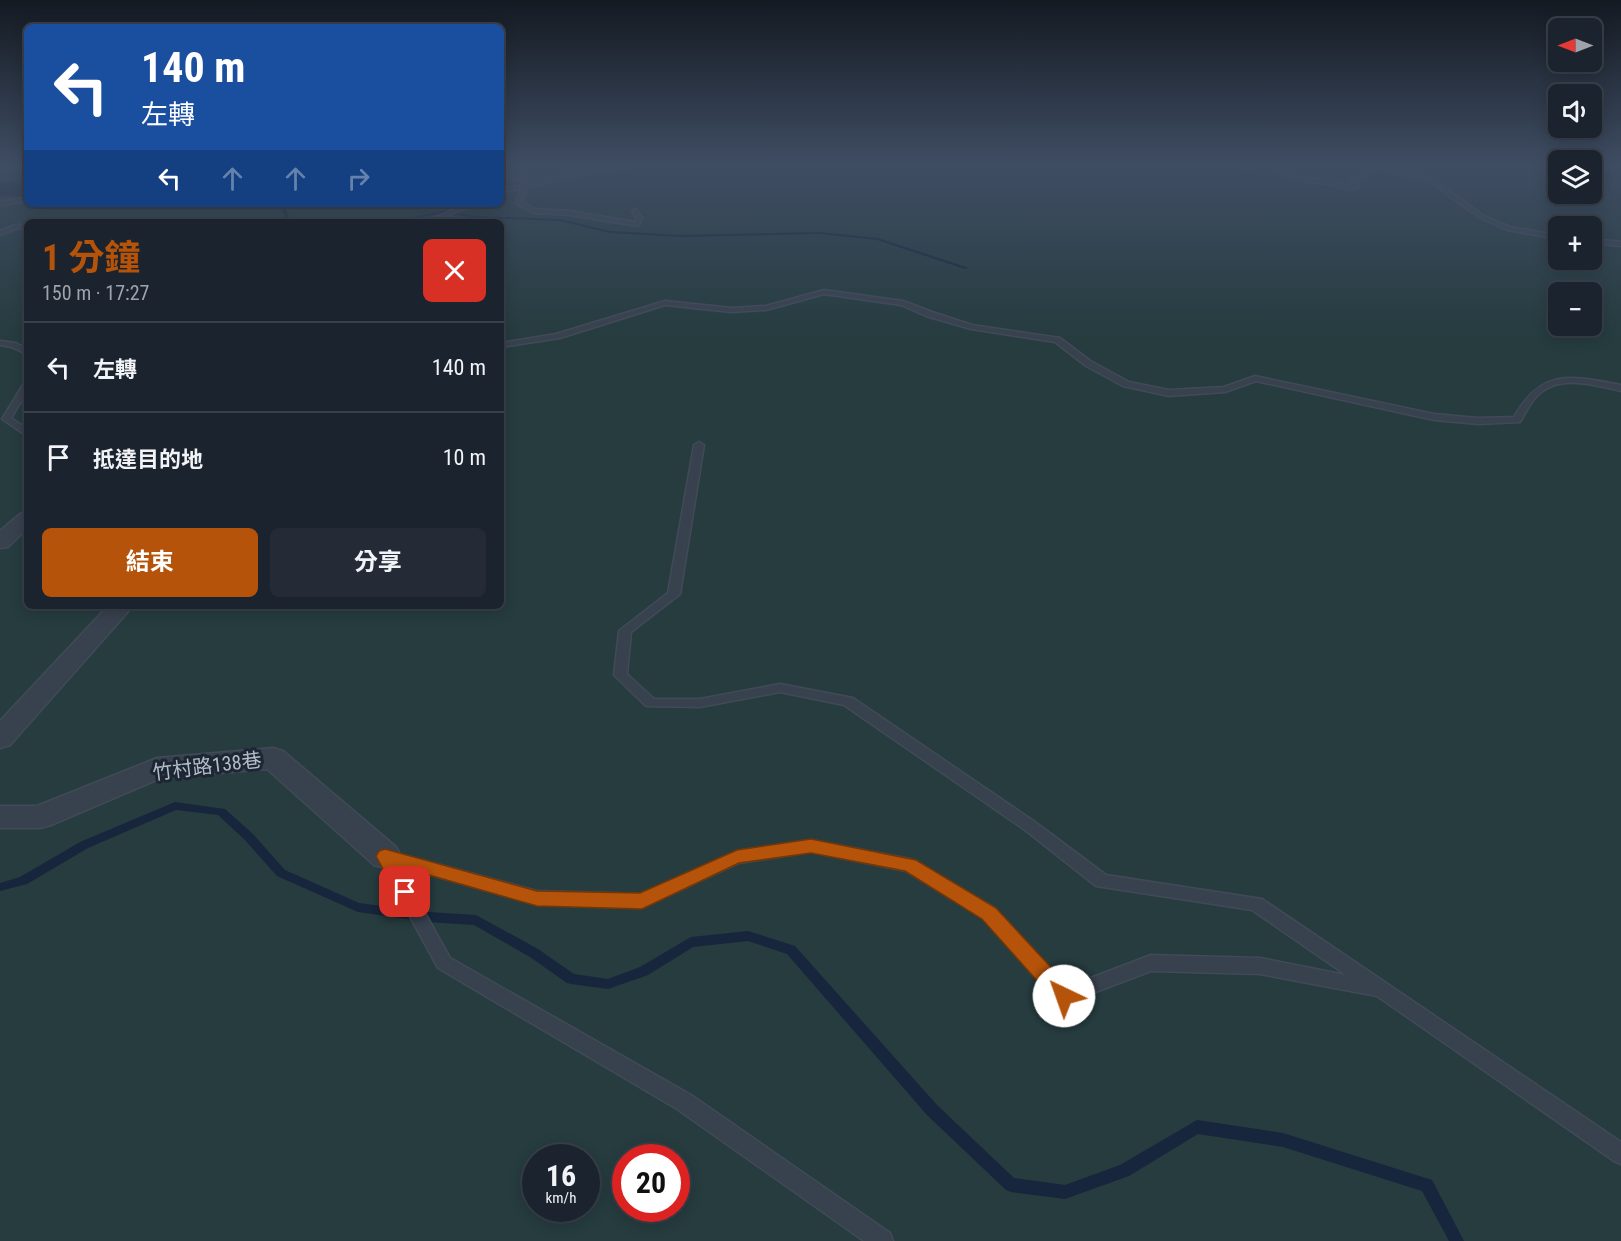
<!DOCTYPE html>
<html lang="zh-TW">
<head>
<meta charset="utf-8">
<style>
	:root { --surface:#1b232e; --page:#242b36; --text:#f1f3f6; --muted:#a0a4aa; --line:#39404a; --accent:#b45309 }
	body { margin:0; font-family:"Roboto Condensed","Noto Sans TC",sans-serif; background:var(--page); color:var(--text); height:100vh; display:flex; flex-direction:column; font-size:22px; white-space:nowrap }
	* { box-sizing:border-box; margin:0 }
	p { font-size:20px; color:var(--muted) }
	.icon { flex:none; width:33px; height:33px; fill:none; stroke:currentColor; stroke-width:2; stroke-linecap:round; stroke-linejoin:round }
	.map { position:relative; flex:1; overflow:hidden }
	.panel { position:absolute; left:24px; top:219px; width:480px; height:390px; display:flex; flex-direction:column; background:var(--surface); border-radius:9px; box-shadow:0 3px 15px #0003,0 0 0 2px var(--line) }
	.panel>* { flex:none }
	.hud { position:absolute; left:24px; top:24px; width:480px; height:183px; border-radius:9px; box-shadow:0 3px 15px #0003,0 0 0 2px var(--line); background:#1a4fa0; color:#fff; overflow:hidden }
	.needle { width:39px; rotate:270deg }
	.controls { position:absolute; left:1548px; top:18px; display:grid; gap:12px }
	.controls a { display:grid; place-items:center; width:54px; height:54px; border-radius:9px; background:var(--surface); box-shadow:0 3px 15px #0003,0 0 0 2px var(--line); font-size:30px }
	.speed { position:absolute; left:522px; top:1144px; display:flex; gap:12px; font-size:30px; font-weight:700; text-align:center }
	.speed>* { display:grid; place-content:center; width:78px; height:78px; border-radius:50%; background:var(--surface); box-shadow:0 3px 15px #0003,0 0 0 2px var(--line); line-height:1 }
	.speed small { font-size:15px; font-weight:400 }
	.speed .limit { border:9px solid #d22; background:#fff; color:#111 }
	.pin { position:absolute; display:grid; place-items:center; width:51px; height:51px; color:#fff; margin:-26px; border-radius:12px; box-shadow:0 3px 9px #0006 }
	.me { position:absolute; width:66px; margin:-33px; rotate:318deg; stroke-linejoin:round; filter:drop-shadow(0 0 4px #0008) }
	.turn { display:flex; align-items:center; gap:21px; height:126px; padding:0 18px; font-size:27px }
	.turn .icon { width:78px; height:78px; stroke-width:2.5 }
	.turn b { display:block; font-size:42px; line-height:51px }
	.lanes { display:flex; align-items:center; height:57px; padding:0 18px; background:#0003; justify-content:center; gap:30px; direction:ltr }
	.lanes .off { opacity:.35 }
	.round { display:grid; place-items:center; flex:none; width:63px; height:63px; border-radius:9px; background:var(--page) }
	.summary { display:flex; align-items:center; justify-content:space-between; height:102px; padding:0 18px }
	h1 { font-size:36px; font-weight:700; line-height:45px; color:var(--accent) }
	.button { display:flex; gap:12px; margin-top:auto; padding:12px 18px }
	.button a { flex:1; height:69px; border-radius:9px; background:var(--accent); color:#fff; font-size:24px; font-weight:700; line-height:69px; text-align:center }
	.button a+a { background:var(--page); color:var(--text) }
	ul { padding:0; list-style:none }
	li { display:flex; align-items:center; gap:18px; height:90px; padding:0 18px; border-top:2px solid var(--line) }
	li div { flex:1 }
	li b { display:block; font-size:22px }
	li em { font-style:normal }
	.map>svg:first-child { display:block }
</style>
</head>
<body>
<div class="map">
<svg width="1621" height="1241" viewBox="0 0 1621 1241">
	<rect width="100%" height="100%" fill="#242f3e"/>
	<path fill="#263c3f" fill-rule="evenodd" d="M0,163H27V204H501V163H1558V194H1592V163H1621V1241H0ZM27,222H501V606H27ZM1558,226H1592V260H1558ZM1558,292H1592V326H1558ZM536,1158H586V1209H536ZM626,1158H676V1209H626Z"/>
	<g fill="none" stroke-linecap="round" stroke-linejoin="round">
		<path fill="#17263c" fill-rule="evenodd" d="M27,184V186L15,191L12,190Z
			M280,204H284L289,218L325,222L286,220Z
			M444,211L478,216L560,219L610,231L680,235L819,232L878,238L969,268L965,269L877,240L819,234L680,237L610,233L560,221L478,218L444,213L395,222H386Z
			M175,802L225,809L253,834L285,870L359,903L428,912L476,915L538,949L574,974L608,979L640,967L691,937L748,931L795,946L937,1105L1014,1178L1065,1185L1120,1165L1197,1120L1283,1133L1432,1180L1464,1241H1449L1422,1191L1283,1147L1198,1134L1129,1176L1065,1199L1011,1192L1006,1190L927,1115L787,954L748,941L693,947L648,975L608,989L571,984L567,983L530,957L474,925L428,922L358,912L277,876L245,840L218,815L176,810L88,848L27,884L0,891V883L20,877L80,842Z"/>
		<path fill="#17263c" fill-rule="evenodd" d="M0,182L27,183V197L0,196Z"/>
		<defs>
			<path id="lane" d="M642,163H651L582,175L528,187L522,202L535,209L570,211L635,222L636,217L632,211L635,209L642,217L640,224L637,226L570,215L534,213L516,203L522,188L501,193V189L523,185L525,180H501V176H528L531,178L529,183L582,171Z
				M762,163H839L801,166Z
				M1227,163L1252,166L1268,163L1304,179L1331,180L1351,186L1349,181L1368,170L1357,163L1431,178L1484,216L1510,227L1558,235V239L1507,230L1480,218L1427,180L1370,167L1374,171L1354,182L1359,187L1351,190L1331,184L1303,182L1267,166L1252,168L1232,166Z
				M1592,163L1621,168V172L1592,164Z
				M0,166L27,167V169L0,168Z
				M27,197V201L0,206V202Z
				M359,204H369L361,207Z
				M467,204H475L433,222H425Z
				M15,225H27V229L18,228L0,235V231Z
				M1592,239L1621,242V246L1592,243Z
				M824,290L903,301L932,312L972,325L1060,338L1092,362L1129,382L1169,390L1224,387L1255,376L1434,414L1478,418L1514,417C1542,367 1572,376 1621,385V391C1593,385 1557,373 1535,398C1529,405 1525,414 1520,422L1478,424L1434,420L1256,381L1225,392L1169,396L1123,386L1086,366L1055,342L971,329L926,316L901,305L824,294L766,310L732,312L665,305L560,338L501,347V343L556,334L665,301L732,308L766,306Z
				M0,341L16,343L27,349V354L11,347L0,345Z
				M27,382V392L11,418L27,429V436L2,419L24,383Z
				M699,442L704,445L680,594L631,632L627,674L654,699H700L780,684L853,698L1035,822L1106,875L1262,899L1621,1142V1164L1614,1161L1377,996L1260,974L1151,971L1064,1004L1058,1002L983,918L906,871L811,852L739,863L642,908L537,905L399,866L450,958L691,1095L890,1233L893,1241H864L677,1109L438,968L377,856L379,852L385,850L537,891L641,894L737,851L811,840L910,859L995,908L1067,987L1151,955L1260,958L1346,975L1252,910L1096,886L1025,830L844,705L780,692L700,707L646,706L614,675L619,631L668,593L694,445Z"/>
			<path id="street" d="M27,512V529L8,547L0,548V531L20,514Z
				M108,606H133L10,745L0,748V721Z
				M273,748L283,751L396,847L401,856L396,865L385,868L374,865L267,769L161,778L51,825L40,828H0V806H37L157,758Z"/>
			<path id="secondary" d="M0,163H27V166L0,170Z"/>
		</defs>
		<use href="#lane" stroke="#414a57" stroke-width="3"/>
		<use href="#street" stroke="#414a57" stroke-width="3"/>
		<use href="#secondary" stroke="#414a57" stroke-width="3"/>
		<use href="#lane" fill="#38414e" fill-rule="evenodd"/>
		<use href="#street" fill="#38414e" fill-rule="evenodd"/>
		<use href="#secondary" fill="#465061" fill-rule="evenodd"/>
	</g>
	<linearGradient id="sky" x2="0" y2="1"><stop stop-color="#141a22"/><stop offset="0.49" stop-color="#3f4d63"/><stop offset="1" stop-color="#3f4d63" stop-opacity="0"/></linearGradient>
	<rect width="1621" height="336" fill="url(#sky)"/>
	<path fill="#b45309" stroke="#753606" stroke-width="1.5" d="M811,839L916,860L996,908L1072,990L1075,996L1072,1003L1064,1005L1057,1003L982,919L905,871L811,853L739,863L642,909L537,906L401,867L414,892L411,897L405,899L398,897L376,856L379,851L385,849L537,891L640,893L737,850Z"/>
	<g text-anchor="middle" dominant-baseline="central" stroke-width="6" stroke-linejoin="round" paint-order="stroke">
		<g font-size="20" fill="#b4bcc9" stroke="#1d2633">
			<text transform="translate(207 766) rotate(-7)">竹村路138巷</text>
		</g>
	</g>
</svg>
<div class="controls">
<a><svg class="needle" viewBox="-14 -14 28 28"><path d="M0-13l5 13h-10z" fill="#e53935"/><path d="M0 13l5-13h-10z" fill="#a0a4aa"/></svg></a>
<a><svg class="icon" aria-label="sound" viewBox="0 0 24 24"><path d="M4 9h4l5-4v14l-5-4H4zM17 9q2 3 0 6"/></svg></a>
<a><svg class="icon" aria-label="layers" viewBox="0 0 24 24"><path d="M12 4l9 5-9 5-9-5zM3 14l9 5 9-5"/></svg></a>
<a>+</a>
<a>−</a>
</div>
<div class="speed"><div>16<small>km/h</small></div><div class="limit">20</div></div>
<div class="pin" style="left:405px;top:892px;background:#d93025"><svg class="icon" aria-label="arrive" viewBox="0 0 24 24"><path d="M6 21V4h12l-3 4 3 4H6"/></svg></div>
<svg class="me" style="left:1064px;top:996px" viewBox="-20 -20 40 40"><circle r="19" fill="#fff"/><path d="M0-13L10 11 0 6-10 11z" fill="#b45309"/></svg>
<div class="hud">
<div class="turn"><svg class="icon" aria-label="left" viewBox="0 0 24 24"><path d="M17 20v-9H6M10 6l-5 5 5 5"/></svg><div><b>140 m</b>左轉</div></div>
<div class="lanes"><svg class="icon" aria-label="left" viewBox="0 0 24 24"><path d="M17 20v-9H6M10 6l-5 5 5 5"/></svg><svg class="icon off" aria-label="ahead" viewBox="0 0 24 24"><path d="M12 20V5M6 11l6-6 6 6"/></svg><svg class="icon off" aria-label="ahead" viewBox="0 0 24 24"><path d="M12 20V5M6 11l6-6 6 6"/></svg><svg class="icon off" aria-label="right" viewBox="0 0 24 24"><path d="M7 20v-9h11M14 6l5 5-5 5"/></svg></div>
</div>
<section class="panel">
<div class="summary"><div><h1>1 分鐘</h1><p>150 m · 17:27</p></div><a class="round" style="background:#d93025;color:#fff"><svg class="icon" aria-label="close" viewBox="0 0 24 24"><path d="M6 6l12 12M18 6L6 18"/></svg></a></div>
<ul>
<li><svg class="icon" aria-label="left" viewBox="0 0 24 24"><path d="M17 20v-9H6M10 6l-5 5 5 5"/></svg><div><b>左轉</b></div><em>140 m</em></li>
<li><svg class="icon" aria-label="arrive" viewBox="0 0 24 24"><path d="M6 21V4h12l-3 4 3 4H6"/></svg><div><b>抵達目的地</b></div><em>10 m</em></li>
</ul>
<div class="button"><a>結束</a><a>分享</a></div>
</section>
</div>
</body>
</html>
